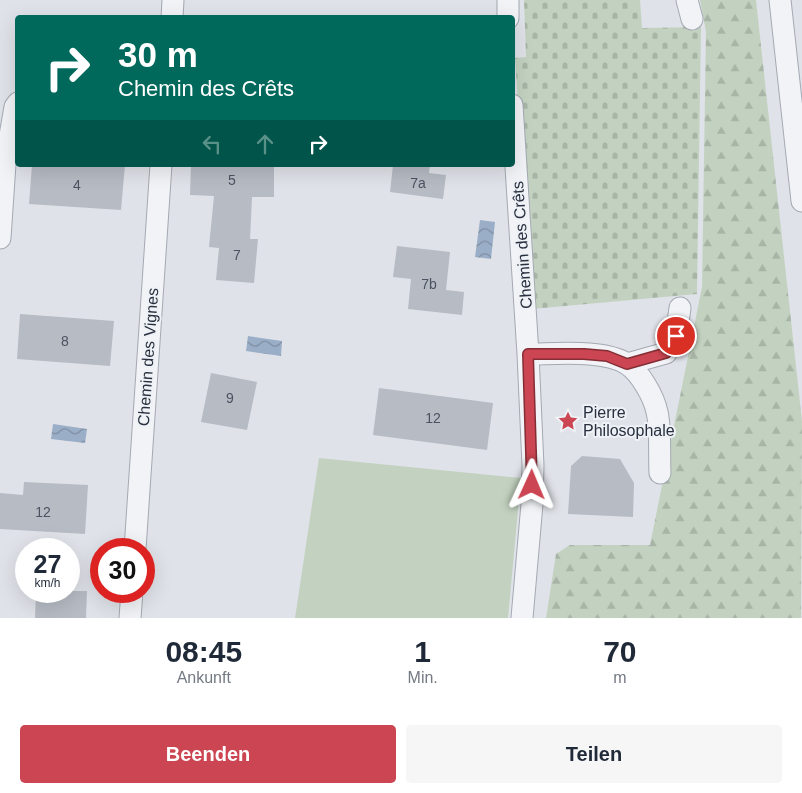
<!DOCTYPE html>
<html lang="de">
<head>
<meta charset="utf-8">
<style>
	:root { --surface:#fff; --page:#f6f6f7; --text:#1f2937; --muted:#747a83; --accent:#cb4552 }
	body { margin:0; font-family:Arial,sans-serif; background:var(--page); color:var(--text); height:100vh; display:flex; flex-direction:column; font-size:19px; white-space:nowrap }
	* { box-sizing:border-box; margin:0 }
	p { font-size:16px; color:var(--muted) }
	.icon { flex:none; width:28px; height:28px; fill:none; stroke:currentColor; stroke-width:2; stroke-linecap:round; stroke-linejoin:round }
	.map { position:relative; height:618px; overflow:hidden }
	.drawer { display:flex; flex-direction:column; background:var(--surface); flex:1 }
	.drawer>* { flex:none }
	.guide { position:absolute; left:15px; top:15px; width:500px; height:152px; border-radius:5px; box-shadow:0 5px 20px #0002; background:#00695c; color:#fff; overflow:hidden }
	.speed { position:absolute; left:15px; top:538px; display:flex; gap:10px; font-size:25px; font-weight:700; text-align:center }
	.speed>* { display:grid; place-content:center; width:65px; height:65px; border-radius:50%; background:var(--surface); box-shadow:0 5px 20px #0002; line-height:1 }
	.speed small { font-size:12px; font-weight:400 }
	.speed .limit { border:8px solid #d22; background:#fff; color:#111 }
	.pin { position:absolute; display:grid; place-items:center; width:42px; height:42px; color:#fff; margin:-21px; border:2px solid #fff; border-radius:50%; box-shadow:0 1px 5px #0007 }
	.me { position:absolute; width:55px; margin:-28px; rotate:1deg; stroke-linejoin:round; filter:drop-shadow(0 0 4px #0008) }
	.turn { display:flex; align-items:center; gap:18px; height:105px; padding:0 20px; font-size:22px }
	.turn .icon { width:65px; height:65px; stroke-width:2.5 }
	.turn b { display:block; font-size:35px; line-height:42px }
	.lanes { display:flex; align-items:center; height:48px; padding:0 20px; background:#0003; justify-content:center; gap:25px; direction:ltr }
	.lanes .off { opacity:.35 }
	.eta { display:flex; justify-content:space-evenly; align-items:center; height:85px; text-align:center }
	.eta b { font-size:30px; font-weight:700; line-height:35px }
	.primary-button { display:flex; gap:10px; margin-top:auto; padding:10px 20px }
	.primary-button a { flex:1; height:58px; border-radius:5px; background:var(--accent); color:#fff; font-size:20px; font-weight:700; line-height:58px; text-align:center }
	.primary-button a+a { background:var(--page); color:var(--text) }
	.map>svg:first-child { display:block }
</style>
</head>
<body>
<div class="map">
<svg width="802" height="618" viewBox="0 0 802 618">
	<defs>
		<pattern id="forest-firs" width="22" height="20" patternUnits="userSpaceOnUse" patternTransform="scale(1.25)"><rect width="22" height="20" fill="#c3d2c0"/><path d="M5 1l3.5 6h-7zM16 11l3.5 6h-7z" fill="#a8b5a6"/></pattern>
		<pattern id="cemetery-stones" width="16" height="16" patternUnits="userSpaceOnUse" patternTransform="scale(1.25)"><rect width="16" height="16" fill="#c3d2c0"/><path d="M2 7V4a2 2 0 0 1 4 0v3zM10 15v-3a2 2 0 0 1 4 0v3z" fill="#a8b5a6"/></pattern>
		<pattern id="water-waves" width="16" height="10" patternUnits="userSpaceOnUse" patternTransform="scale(1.25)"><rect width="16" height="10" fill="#9aaec7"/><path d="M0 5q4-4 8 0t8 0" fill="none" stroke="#7e8ea3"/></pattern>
	</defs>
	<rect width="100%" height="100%" fill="#dfe2e8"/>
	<path fill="#c3d2c0" d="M319,458L521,478L508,618H295Z"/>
	<path fill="url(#forest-firs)" d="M700,0H756L802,421L801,618H546L556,554L570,545H650L702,287L706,32Z"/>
	<path fill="url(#cemetery-stones)" d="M524,0H640L642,28L701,27L697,294L532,309L515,58L526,57Z"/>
	<path fill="url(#water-waves)" d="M480,220L495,222L491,259L475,257Z
		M248,336L282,341L281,356L246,351Z
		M53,424L87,429L85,443L51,439Z"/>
	<path fill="#b6bbc4" d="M32,165H125L121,210L29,204Z
		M191,165H274V197H252L250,239H258L254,283L216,280L219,248L209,247L214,196L190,195Z
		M393,165H430L429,173L446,175L443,199L390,192Z
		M397,246L450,252L446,290L464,292L462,315L408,309L411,279L393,277Z
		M20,314L114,321L110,366L17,359Z
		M211,373L257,382L247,430L201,422Z
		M379,388L493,403L487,450L373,435Z
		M582,456L620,459L634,483L633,517L568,514L571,466Z
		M24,482L88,485L85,534L0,529V493L23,495Z
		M36,591H87L86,618H35Z"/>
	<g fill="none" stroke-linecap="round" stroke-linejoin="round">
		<defs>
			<path id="street" d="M508,0V18
				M687,0L692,19
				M780,0L802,201
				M172,18L173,0
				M512,105L528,354L533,466L532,504L522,618
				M0,238L5,164L15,107L18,103
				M528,354C555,354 605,349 627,364C640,372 654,397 657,412C661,427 659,456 660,473
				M627,364L666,353L676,336L680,308
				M135,549L161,165
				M130,618L132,591"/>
		</defs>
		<use href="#street" stroke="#a4a9b2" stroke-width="23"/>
		<use href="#street" stroke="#f1f3f6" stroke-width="21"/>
	</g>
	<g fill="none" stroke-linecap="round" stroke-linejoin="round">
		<defs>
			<path id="route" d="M532,485L528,354H584L607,356L627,364L666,353L676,336"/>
		</defs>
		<use href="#route" stroke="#842d35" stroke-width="12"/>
		<use href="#route" stroke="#cb4552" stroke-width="9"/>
	</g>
	<defs>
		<symbol id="sight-bare" viewBox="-9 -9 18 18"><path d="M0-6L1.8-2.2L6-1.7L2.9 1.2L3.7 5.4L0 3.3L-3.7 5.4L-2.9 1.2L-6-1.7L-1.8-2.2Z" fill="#cb4552" stroke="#eef1f5" stroke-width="2.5" paint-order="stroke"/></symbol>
	</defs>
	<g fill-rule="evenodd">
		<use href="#sight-bare" x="554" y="407" width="28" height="28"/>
	</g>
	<g text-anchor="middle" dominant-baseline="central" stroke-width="4" stroke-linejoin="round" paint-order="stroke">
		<g font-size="14" fill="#4c5260">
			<text x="232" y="180">5</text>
			<text x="418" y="183">7a</text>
			<text x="77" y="185">4</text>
			<text x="237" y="255">7</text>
			<text x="429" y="284">7b</text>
			<text x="65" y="341">8</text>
			<text x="230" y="398">9</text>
			<text x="433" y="418">12</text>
			<text x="43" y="512">12</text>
		</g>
		<g font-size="16" fill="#282f3e" stroke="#eef1f5">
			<text transform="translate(522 245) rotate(-94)">Chemin des Crêts</text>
			<text transform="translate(148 357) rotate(-86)">Chemin des Vignes</text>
		</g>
		<g font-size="16" fill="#282f3e" stroke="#eef1f5" text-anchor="start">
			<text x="583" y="412">Pierre<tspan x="583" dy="18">Philosophale</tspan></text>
		</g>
	</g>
</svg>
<div class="speed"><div>27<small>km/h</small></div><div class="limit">30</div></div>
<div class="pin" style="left:676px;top:336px;background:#d93025"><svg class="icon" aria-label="arrive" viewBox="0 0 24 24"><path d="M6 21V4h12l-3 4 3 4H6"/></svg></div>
<svg class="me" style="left:532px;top:485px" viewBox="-20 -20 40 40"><path d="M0-17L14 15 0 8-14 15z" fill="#cb4552" stroke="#fff" stroke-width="4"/></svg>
<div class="guide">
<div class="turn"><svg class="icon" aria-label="right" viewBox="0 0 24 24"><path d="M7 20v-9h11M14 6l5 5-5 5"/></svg><div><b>30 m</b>Chemin des Crêts</div></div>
<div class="lanes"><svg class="icon off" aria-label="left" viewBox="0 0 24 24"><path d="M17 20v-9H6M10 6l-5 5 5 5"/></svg><svg class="icon off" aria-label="ahead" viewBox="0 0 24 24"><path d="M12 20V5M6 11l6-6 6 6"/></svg><svg class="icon" aria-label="right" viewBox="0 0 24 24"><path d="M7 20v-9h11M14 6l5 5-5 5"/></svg></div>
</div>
</div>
<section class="drawer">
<div class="eta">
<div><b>08:45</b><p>Ankunft</p></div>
<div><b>1</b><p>Min.</p></div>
<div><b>70</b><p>m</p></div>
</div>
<div class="primary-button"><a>Beenden</a><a>Teilen</a></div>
</section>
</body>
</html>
